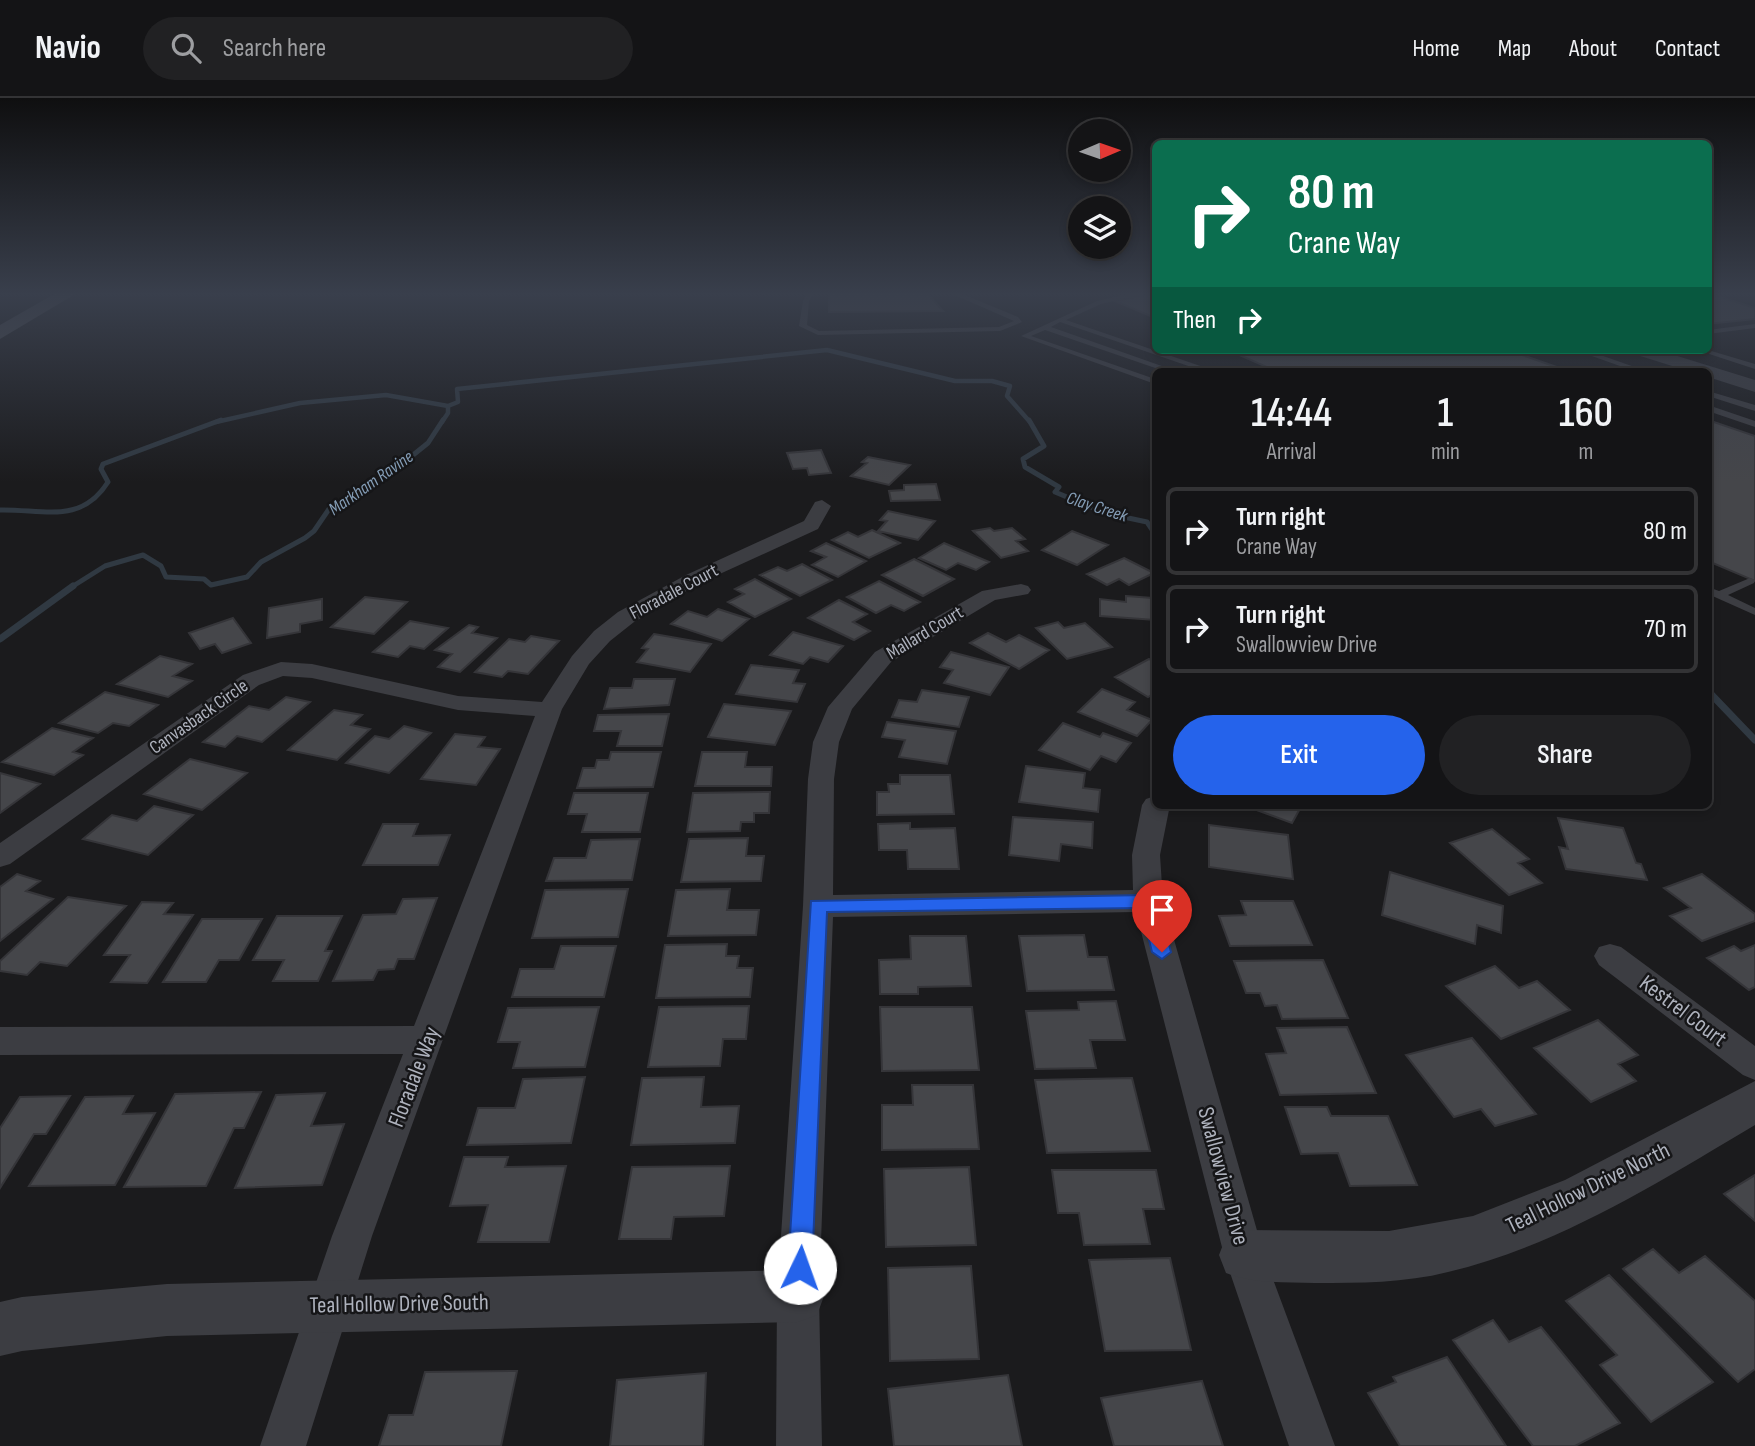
<!DOCTYPE html>
<html lang="en">
<head>
<meta charset="utf-8">
<style>
	:root { --surface:#141416; --page:#212123; --text:#f1f3f6; --muted:#9d9ea1; --line:#333335; --accent:#2563eb }
	body { margin:0; font-family:"Sofia Sans Condensed",sans-serif; background:var(--page); color:var(--text); height:100vh; display:flex; flex-direction:column; font-size:26px; white-space:nowrap }
	* { box-sizing:border-box; margin:0 }
	p { font-size:23px; color:var(--muted) }
	.icon { flex:none; width:38px; height:38px; fill:none; stroke:currentColor; stroke-width:2; stroke-linecap:round; stroke-linejoin:round }
	.map { position:relative; flex:1; overflow:hidden }
	.panel { position:absolute; left:1152px; top:270px; width:560px; height:441px; display:flex; flex-direction:column; background:var(--surface); border-radius:10px; box-shadow:0 4px 10px #0003,0 0 0 2px var(--line) }
	.panel>* { flex:none }
	.top-card { position:absolute; left:1152px; top:42px; width:560px; height:214px; border-radius:10px; box-shadow:0 4px 10px #0003,0 0 0 2px var(--line); background:#0b6e4f; color:#fff; overflow:hidden }
	.needle { width:46px; rotate:88deg }
	.controls { position:absolute; left:1068px; top:21px; display:grid; gap:14px }
	.controls a { display:grid; place-items:center; width:63px; height:63px; border-radius:50%; background:var(--surface); box-shadow:0 4px 10px #0003,0 0 0 2px var(--line); font-size:35px }
	.pin { position:absolute; display:grid; place-items:center; width:60px; height:60px; color:#fff; margin:-72px -30px; border-radius:50% 50% 50% 0; rotate:-45deg; box-shadow:0 0 7px #0007 }
	.pin .icon { rotate:45deg }
	.me { position:absolute; width:77px; margin:-38px; rotate:3deg; stroke-linejoin:round; filter:drop-shadow(0 0 5px #0008) }
	.turn { display:flex; align-items:center; gap:24px; height:147px; padding:0 21px; font-size:32px }
	.turn .icon { width:91px; height:91px; stroke-width:2.5 }
	.turn b { display:block; font-size:49px; line-height:60px }
	.then { display:flex; align-items:center; height:66px; padding:0 21px; background:#0003; gap:14px; font-size:26px }
	.eta { display:flex; justify-content:space-evenly; align-items:center; height:119px; text-align:center }
	.eta b { font-size:42px; font-weight:600; line-height:49px }
	.cta { display:flex; gap:14px; margin-top:auto; padding:14px 21px }
	.cta a { flex:1; height:80px; border-radius:42px; background:var(--accent); color:#fff; font-size:28px; font-weight:600; line-height:80px; text-align:center }
	.cta a+a { background:var(--page); color:var(--text) }
	ul { padding:0; list-style:none }
	li { display:flex; align-items:center; gap:21px; height:88px; margin:0 14px 10px; padding:0 7px; border:4px solid var(--line); border-radius:10px }
	li div { flex:1 }
	li b { display:block; font-size:26px }
	li em { font-style:normal }
	header { display:flex; align-items:center; gap:42px; box-sizing:border-box; height:98px; padding:0 35px; background:var(--surface); border-bottom:2px solid var(--line) }
	header strong { font-size:33px }
	nav { display:flex; gap:38px; margin-inline-start:auto; font-size:24px }
	.search { width:490px; height:63px; background:var(--page); display:flex; align-items:center; gap:18px; box-sizing:border-box; padding:0 24px; border-radius:38px; color:var(--muted); font-size:26px }
	.map>svg:first-child { display:block }
</style>
</head>
<body>
<header>
<strong>Navio</strong>
<div class="search"><svg class="icon" aria-label="search" viewBox="0 0 24 24"><circle cx="10" cy="10" r="6"/><path d="M15 15l6 6"/></svg>Search here</div>
<nav><a>Home</a><a>Map</a><a>About</a><a>Contact</a></nav>
</header>
<div class="map">
<svg width="1755" height="1348" viewBox="0 0 1755 1348">
	<rect width="100%" height="100%" fill="#1b1b1d"/>
	<g fill="none" stroke-linecap="round" stroke-linejoin="round">
		<path stroke="#303942" stroke-width="4.5" d="M448,308L458,304L457,291L827,252L955,283H992L1010,288L1007,298L1030,324
			M216,324L300,305L386,297L448,308V315L442,324"/>
		<path stroke="#303942" stroke-width="5" d="M1029,322L1044,348L1023,361L1025,369L1059,389L1055,394L1105,415L1147,424L1155,436
			M0,412C43,411 81,427 108,384L101,371L103,366L221,322
			M70,490L105,468L143,457L161,468L166,479L204,481L211,487L247,479L261,464L305,440L314,433L329,411L397,370L428,345L443,322"/>
		<path stroke="#303942" stroke-width="7" d="M0,541L73,488
			M1708,593L1755,642"/>
	</g>
	<path fill="#45464a" stroke="#353539" stroke-width="2" d="M829,195H927L943,213L829,214Z
		M1155,195V220L1115,203Z
		M1708,195L1755,210V221L1708,226Z
		M1228,252H1508L1568,273H1276Z
		M1708,322L1755,338V483L1708,463Z
		M821,352L831,375L809,377L807,370L793,371L787,355Z
		M868,359L910,367L889,387L851,378L867,365L862,364Z
		M936,386L940,402L891,403L889,393L904,392V387Z
		M888,413L935,423L918,442L878,433L887,423L880,422Z
		M990,430L994,433L1012,430L1025,441L1016,443L1028,453L1001,460L973,433Z
		M872,432L900,445L869,460L832,442L848,434L858,439Z
		M1072,433L1108,447L1077,467L1042,452Z
		M826,445L866,463L838,479L812,467L826,459L811,453Z
		M944,445L989,464L976,472L958,465L946,472L919,460Z
		M1124,460L1154,475L1129,487L1119,481L1107,487L1087,476Z
		M914,461L954,481L923,498L882,477Z
		M802,466L832,482L800,498L760,477L778,469L787,473Z
		M755,481L791,501L755,519L728,504L744,496L735,491Z
		M879,483L920,504L904,513L891,507L876,515L847,499Z
		M1126,498L1153,500L1155,522L1100,518V501L1126,504Z
		M365,499L407,504L374,536L331,529Z
		M322,501V522L300,526V534L267,540L269,510Z
		M839,502L867,516L853,524L870,533L854,542L808,520Z
		M718,511L749,521L722,543L671,526L688,513L707,519Z
		M233,520L251,545L222,555L215,546L200,551L189,535Z
		M410,523L448,530L424,551L410,548L398,559L373,554Z
		M1058,524L1064,530L1085,525L1112,549L1067,561L1036,530Z
		M469,527L478,529L472,535L497,540L460,574L438,569L452,556L435,552Z
		M793,534L843,548L828,564L810,559L803,566L770,557Z
		M988,535L1006,544L1019,537L1049,552L1019,571L970,545Z
		M654,536L711,546L690,574L637,564L648,551L642,550Z
		M531,538L559,543L528,576L508,573L502,579L475,574L509,541L525,544Z
		M951,554L1009,569L990,597L944,585L953,572L940,569Z
		M160,558L192,566L173,578L192,583L168,599L117,586Z
		M1149,561L1155,565V595L1148,599L1115,579Z
		M751,567L799,572L793,585L805,586L797,604L736,596Z
		M634,581H675L669,607L604,611L610,590H632Z
		M1102,591L1135,604L1127,612L1152,622L1137,638L1078,614Z
		M922,592L969,599L959,629L892,619L899,602L917,604Z
		M105,594L158,607L129,628L113,625L98,635L59,625Z
		M286,599L310,604L262,644L237,638L225,649L203,644L249,608L269,612Z
		M724,606L791,613L775,647L708,639Z
		M334,612L362,617L351,627L370,631L337,662L288,652Z
		M669,616L662,648H617L621,633H594L598,617Z
		M887,624L956,633L947,666L899,659L905,642L882,639Z
		M1063,625L1100,639L1103,635L1131,645L1116,664L1101,658L1090,672L1039,652Z
		M404,628L431,635L389,675L346,665L375,638L389,641Z
		M52,630L93,640L73,654L83,657L54,677L2,664Z
		M455,636L485,639L478,649L500,651L476,687L421,681Z
		M611,654H661L653,689L577,690L583,670H595L597,662H609Z
		M702,654H747L745,669H772L771,688H695Z
		M190,661L247,675L202,712L144,696Z
		M1026,668L1085,675L1083,690L1100,692L1098,714L1019,704Z
		M0,675L40,686L0,715Z
		M900,677H950L954,716L877,717V694H889L888,686H900Z
		M770,694L769,715H754V724H741L740,733L687,734L693,695Z
		M574,695H648L640,734H582L587,716H568Z
		M1243,707H1302L1292,725Z
		M154,708L193,717L148,757L83,741L112,717L137,723Z
		M1013,719L1093,724L1092,750L1061,746L1059,763L1009,757Z
		M1558,720L1623,730L1636,765L1641,766L1647,782L1566,771L1559,749L1568,751Z
		M910,725V731L955,730L959,771H908L907,752H879L878,726Z
		M383,726H418L413,738L450,737L438,767H363Z
		M1209,727L1288,737L1293,781L1209,769Z
		M1492,731L1529,761L1518,765L1542,785L1509,797L1450,745Z
		M748,740L746,758H764L761,783L681,784L689,741Z
		M640,741L632,782L546,783L554,760H586L591,742Z
		M1390,774L1503,808L1501,835L1477,827L1475,846L1382,817Z
		M17,776L40,783L26,793L53,801L0,843V789Z
		M1702,776L1755,816V823L1702,843L1670,818L1691,810L1664,790Z
		M628,791L618,839L532,840L545,792Z
		M730,791L727,812H759L756,837L668,838L676,792Z
		M68,799L126,808L67,868L40,864L27,877L0,873V863Z
		M437,800L414,861H398L394,871L378,872L373,882L333,883L363,817L396,816L403,801Z
		M1241,803H1293L1312,847L1230,848L1219,818L1246,817Z
		M142,804L173,805L164,816L193,817L147,885L111,884L130,857H104Z
		M277,818H342L325,853H332L318,883H273L284,862H253Z
		M202,821H262L239,862H219L206,884H163Z
		M1084,837L1088,859H1107L1114,892L1027,893L1019,838Z
		M910,838H966L971,888L918,889V896H880L879,862L911,861Z
		M727,846L726,858H739L737,870H753L750,899L656,900L665,847Z
		M1755,847V889L1749,892L1707,860L1734,848L1741,853Z
		M561,848H616L604,899H512L520,871H554Z
		M1323,862L1348,920L1282,921L1277,907L1265,908L1260,895H1246L1234,863Z
		M1495,868L1519,890L1537,883L1570,912L1501,941L1446,888Z
		M1116,903L1125,942H1090L1096,970L1035,971L1026,913L1079,912L1078,904Z
		M749,908L746,941H723L720,968L648,969L659,909Z
		M599,909L585,969L513,970L520,944H498L508,910Z
		M880,909H972L979,972L882,973Z
		M1598,922L1638,957L1618,966L1636,983L1591,1004L1534,950Z
		M1347,929L1376,995L1280,997L1266,956L1286,955L1277,930Z
		M1472,940L1536,1016L1495,1028L1481,1011L1454,1019L1406,957Z
		M585,979L571,1045L467,1047L478,1010H515L523,981Z
		M704,979L701,1009L739,1008L735,1045L631,1047L642,980Z
		M1132,980L1150,1053L1047,1055L1035,982Z
		M912,987H973L979,1051L882,1052V1007H913Z
		M261,994L244,1030H234L206,1088L124,1089L175,996Z
		M325,995L311,1028L344,1026L322,1087L235,1090L276,997Z
		M70,998L46,1036H34L0,1090V1030L20,999Z
		M133,998L123,1016L155,1015L115,1087L29,1088L85,999Z
		M1285,1009H1327L1331,1018H1388L1417,1087L1350,1088L1338,1055L1301,1056Z
		M464,1059H508L505,1069L566,1068L549,1144H478L488,1107L450,1108Z
		M730,1068L724,1118L674,1119L671,1141H619L632,1069Z
		M969,1069L976,1147L886,1149L884,1071Z
		M1052,1072H1156L1164,1111H1143L1150,1146L1084,1147L1079,1115H1058Z
		M1755,1077V1123L1724,1096Z
		M1653,1151L1679,1175L1705,1158L1755,1203V1271L1738,1284L1623,1171Z
		M1170,1160L1191,1252L1105,1253L1089,1162Z
		M971,1168L979,1261L890,1263L888,1170Z
		M1609,1177L1713,1284L1651,1324L1600,1267L1617,1257L1566,1203Z
		M1493,1222L1509,1244L1541,1229L1620,1325L1575,1348H1533L1453,1242Z
		M1447,1259L1506,1348H1400L1368,1295L1396,1284L1393,1279Z
		M517,1273L501,1348H379L389,1317H413L425,1274Z
		M706,1275L703,1348H610L617,1282Z
		M1008,1277L1022,1348H894L888,1291Z
		M1202,1283L1223,1348H1114L1101,1300Z"/>
	<g fill="none" stroke-linecap="round" stroke-linejoin="round">
		<path fill="#3c3d42" fill-rule="evenodd" d="M807,195H814L809,203L807,227L819,233L999,229L1014,223L950,195H960L1018,219L1022,224L1000,233L818,237L799,228L803,203Z
			M1132,195H1148L1101,206L1066,222L1215,273H1203L1060,224L1051,229L1176,273H1164L1045,232L1031,238L1155,281V286L1021,238L1097,203Z
			M1755,226V230L1708,236V232Z
			M1532,252H1558L1544,257Z
			M1575,252H1586L1646,273H1634Z
			M1697,252H1708L1755,266V271Z
			M1708,293L1755,307V313L1708,298Z
			M1708,307L1755,323V329L1708,313Z
			M1750,480L1755,482L1754,485L1728,497L1755,510V517L1708,496V489L1719,493Z"/>
		<path fill="#3c3d42" fill-rule="evenodd" d="M822,402L831,408L818,431L700,485L634,524L610,543L589,566L562,611L372,1138L306,1348H260L332,1138L403,956L0,957V929L414,928L535,618L458,612L312,580L283,578L259,587L10,766L0,769V745L243,577L281,564L312,566L458,598L542,604L572,558L594,533L618,514L686,477L804,423L815,404Z
			M1021,486L1028,488L1031,492L1028,496L995,502L891,564L852,611L839,644L834,681L833,797L1133,792L1132,757L1142,707L1146,701L1155,698V707H1170L1160,757L1163,803L1264,1157L1335,1348H1289L1224,1157L1136,814L833,819L819,1198L822,1348H776L777,1198L803,808L808,681L813,644L828,609L875,554L982,493Z
			M1610,846L1621,849L1755,948V982L1743,977L1599,867L1594,858L1599,849Z"/>
		<path fill="#3c3d42" fill-rule="evenodd" d="M1631,252H1658L1755,282V294L1708,279V273H1688L1634,256Z
			M1755,983V1027C1659,1084 1558,1148 1448,1174C1405,1185 1359,1185 1315,1185C1285,1184 1254,1186 1226,1175L1219,1157L1226,1139L1244,1132L1389,1133L1473,1118L1565,1082Z
			M798,1172L817,1179L824,1198L817,1217L798,1224L167,1238L22,1253L0,1258V1204L22,1199L167,1186Z"/>
		<path fill="#4a4c52" fill-rule="evenodd" d="M56,195H77L0,241V227Z"/>
	</g>
	<linearGradient id="sky" x2="0" y2="1"><stop stop-color="#0f0f10"/><stop offset="0.51" stop-color="#393f4c"/><stop offset="1" stop-color="#393f4c" stop-opacity="0"/></linearGradient>
	<rect width="1755" height="384" fill="url(#sky)"/>
	<path fill="#2563eb" stroke="#184099" stroke-width="2" d="M1148,797L1157,803L1171,854L1162,861L1152,854L1141,810L827,814L812,1170L809,1179L800,1182L791,1179L788,1170L811,803Z"/>
	<g text-anchor="middle" dominant-baseline="central" stroke-width="5" stroke-linejoin="round" paint-order="stroke">
		<g font-size="18" font-style="italic" fill="#859eb7" stroke="#161618">
			<text transform="translate(371 385) rotate(-35)">Markham Ravine</text>
			<text transform="translate(1097 409) rotate(18)">Clay Creek</text>
		</g>
		<g font-size="19" fill="#aeb2bd" stroke="#161618">
			<text transform="translate(674 494) rotate(-28)">Floradale Court</text>
			<text transform="translate(925 535) rotate(-31)">Mallard Court</text>
			<text transform="translate(199 619) rotate(-35)">Canvasback Circle</text>
		</g>
		<g font-size="23" fill="#aeb2bd" stroke="#161618">
			<text transform="translate(1683 913) rotate(37)">Kestrel Court</text>
			<text transform="translate(414 979) rotate(-69)">Floradale Way</text>
			<text transform="translate(1223 1078) rotate(75)">Swallowview Drive</text>
			<text transform="translate(1588 1090) rotate(-26)">Teal Hollow Drive North</text>
			<text transform="translate(399 1206) rotate(-1)">Teal Hollow Drive South</text>
		</g>
	</g>
</svg>
<div class="controls">
<a><svg class="needle" viewBox="-14 -14 28 28"><path d="M0-13l5 13h-10z" fill="#e53935"/><path d="M0 13l5-13h-10z" fill="#9d9ea1"/></svg></a>
<a><svg class="icon" aria-label="layers" viewBox="0 0 24 24"><path d="M12 4l9 5-9 5-9-5zM3 14l9 5 9-5"/></svg></a>
</div>
<div class="pin" style="left:1162px;top:854px;background:#d93025"><svg class="icon" aria-label="arrive" viewBox="0 0 24 24"><path d="M6 21V4h12l-3 4 3 4H6"/></svg></div>
<svg class="me" style="left:800px;top:1170px" viewBox="-20 -20 40 40"><circle r="19" fill="#fff"/><path d="M0-13L10 11 0 6-10 11z" fill="#2563eb"/></svg>
<div class="top-card">
<div class="turn"><svg class="icon" aria-label="right" viewBox="0 0 24 24"><path d="M7 20v-9h11M14 6l5 5-5 5"/></svg><div><b>80 m</b>Crane Way</div></div>
<div class="then">Then<svg class="icon" aria-label="right" viewBox="0 0 24 24"><path d="M7 20v-9h11M14 6l5 5-5 5"/></svg></div>
</div>
<section class="panel">
<div class="eta">
<div><b>14:44</b><p>Arrival</p></div>
<div><b>1</b><p>min</p></div>
<div><b>160</b><p>m</p></div>
</div>
<ul>
<li><svg class="icon" aria-label="right" viewBox="0 0 24 24"><path d="M7 20v-9h11M14 6l5 5-5 5"/></svg><div><b>Turn right</b><p>Crane Way</p></div><em>80 m</em></li>
<li><svg class="icon" aria-label="right" viewBox="0 0 24 24"><path d="M7 20v-9h11M14 6l5 5-5 5"/></svg><div><b>Turn right</b><p>Swallowview Drive</p></div><em>70 m</em></li>
</ul>
<div class="cta"><a>Exit</a><a>Share</a></div>
</section>
</div>
</body>
</html>
